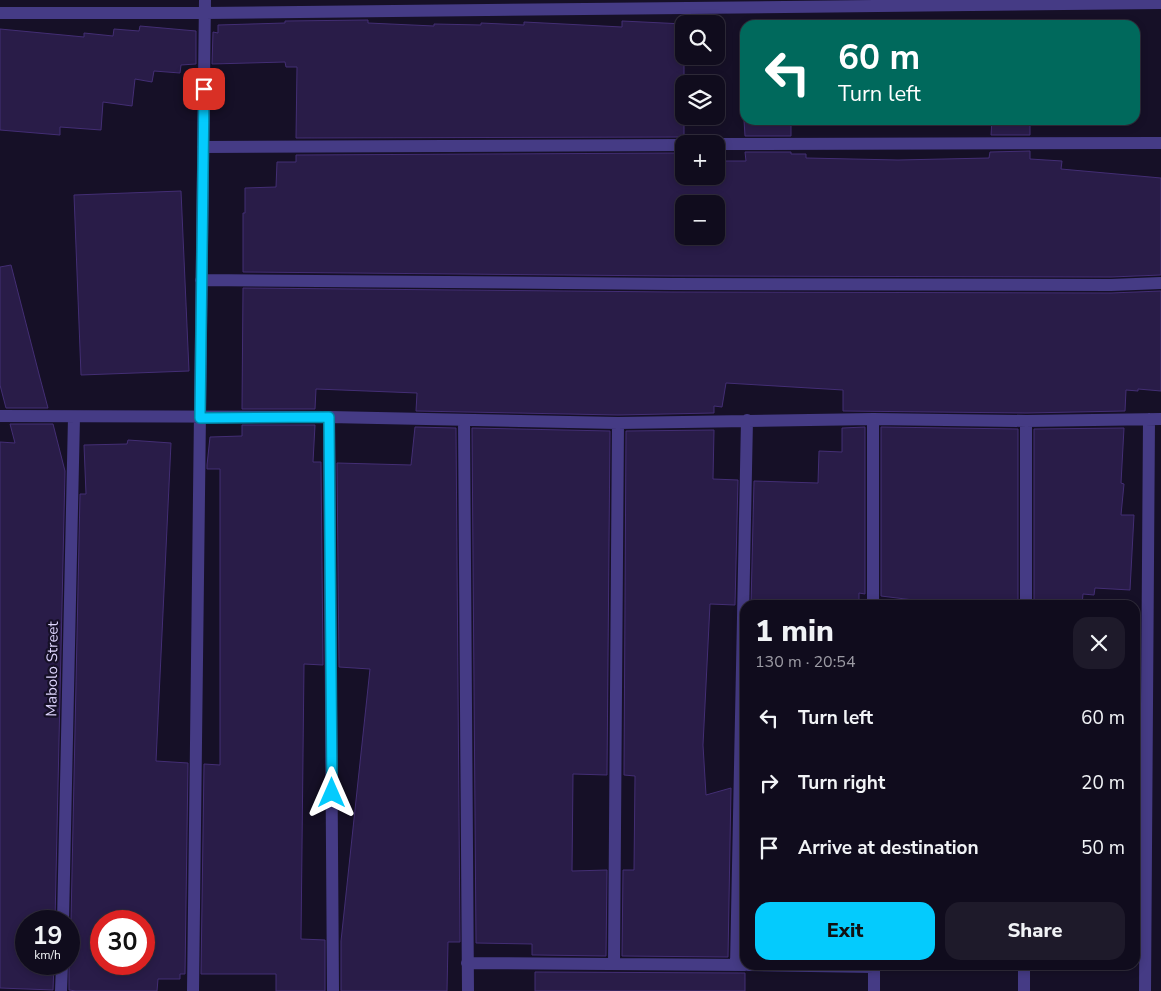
<!DOCTYPE html>
<html lang="en">
<head>
<meta charset="utf-8">
<style>
	:root { --surface:#100c1d; --page:#1e1a2a; --text:#f1f3f6; --muted:#9c9ba4; --line:#302c3b; --accent:#04cbfd }
	body { margin:0; font-family:"Nunito Sans",sans-serif; background:var(--page); color:var(--text); height:100vh; display:flex; flex-direction:column; font-size:19px; white-space:nowrap }
	* { box-sizing:border-box; margin:0 }
	p { font-size:16px; color:var(--muted) }
	.icon { flex:none; width:28px; height:28px; fill:none; stroke:currentColor; stroke-width:2; stroke-linecap:round; stroke-linejoin:round }
	.map { position:relative; flex:1; overflow:hidden }
	.sheet { position:absolute; left:740px; top:600px; width:400px; height:370px; display:flex; flex-direction:column; background:var(--surface); border-radius:15px; box-shadow:0 2px 8px #0003,0 0 0 1px var(--line) }
	.sheet>* { flex:none }
	.top-card { position:absolute; left:740px; top:20px; width:400px; height:105px; border-radius:15px; box-shadow:0 2px 8px #0003,0 0 0 1px var(--line); background:#00695c; color:#fff; overflow:hidden }
	.tools { position:absolute; left:675px; top:15px; display:grid; gap:10px }
	.tools a { display:grid; place-items:center; width:50px; height:50px; border-radius:10px; background:var(--surface); box-shadow:0 2px 8px #0003,0 0 0 1px var(--line); font-size:25px }
	.speed { position:absolute; left:15px; top:910px; display:flex; gap:10px; font-size:25px; font-weight:700; text-align:center }
	.speed>* { display:grid; place-content:center; width:65px; height:65px; border-radius:50%; background:var(--surface); box-shadow:0 2px 8px #0003,0 0 0 1px var(--line); line-height:1 }
	.speed small { font-size:12px; font-weight:400 }
	.speed .limit { border:8px solid #d22; background:#fff; color:#111 }
	.pin { position:absolute; display:grid; place-items:center; width:42px; height:42px; color:#fff; margin:-21px; border-radius:10px; box-shadow:0 2px 8px #0006 }
	.me { position:absolute; width:55px; margin:-28px; rotate:0deg; stroke-linejoin:round; filter:drop-shadow(0 0 4px #0008) }
	.turn { display:flex; align-items:center; gap:18px; height:105px; padding:0 15px; font-size:22px }
	.turn .icon { width:65px; height:65px; stroke-width:2.5 }
	.turn b { display:block; font-size:35px; line-height:42px }
	.round { display:grid; place-items:center; flex:none; width:52px; height:52px; border-radius:15px; background:var(--page) }
	.summary { display:flex; align-items:center; justify-content:space-between; height:85px; padding:0 15px }
	h1 { font-size:30px; font-weight:800; line-height:38px }
	.button { display:flex; gap:10px; margin-top:auto; padding:10px 15px }
	.button a { flex:1; height:58px; border-radius:15px; background:var(--accent); color:#111; font-size:20px; font-weight:800; line-height:58px; text-align:center }
	.button a+a { background:var(--page); color:var(--text) }
	ul { padding:0; list-style:none }
	li { display:flex; align-items:center; gap:15px; height:65px; padding:0 15px }
	li div { flex:1 }
	li b { display:block; font-size:19px }
	li em { font-style:normal }
	.map>svg:first-child { display:block }
</style>
</head>
<body>
<div class="map">
<svg width="1161" height="991" viewBox="0 0 1161 991">
	<rect width="100%" height="100%" fill="#161027"/>
	<path fill="#291c48" stroke="#432e74" fill-rule="evenodd" d="M368,20V23L434,26V24L481,25V23L524,25V22L622,27V21L684,24V137L296,138L297,67H286L285,62L212,64L213,32L218,33V25L285,23V21Z
		M140,26L196,31V64L181,65L180,73L154,71L152,82L135,79L132,106L103,102L101,130L60,127V135L0,130V29L84,37V33L113,36L114,29L139,31Z
		M744,120H791V136H745Z
		M992,120H1030V135H991Z
		M1030,151V159L1062,161L1061,169L1161,178V275L1111,277L672,276L243,272V213H245V188L276,187L277,162H296V155L683,153L684,176H716V161H746L745,152H791V154H806V158L898,160L989,158L990,152ZM684,204H716V236H684Z
		M181,191L189,371L81,375L74,195Z
		M11,265L40,378L48,408H6L0,385V267Z
		M243,288L672,292L1111,293L1161,291V391L1138,389V391L1126,390L1125,411L1026,413L843,411V390L726,383L722,407L714,406V413L618,415L416,411L417,393L316,389L315,409H242Z
		M10,424H53L65,471L55,921H26V964H54L53,990L0,988V442L15,443Z
		M242,425H315L313,462H321L323,665L304,664L301,939L325,940V991H276V974H201L204,764L220,765V469H207V465L210,437L242,436Z
		M415,427L456,428L460,942H448L447,991H341V941L370,669L339,667L337,463L411,465Z
		M865,427V594L859,593V605H751L754,481L818,483L819,451L842,452V428Z
		M881,427L1018,429V605H954L881,596Z
		M472,428L610,431L607,775L573,774L572,871L607,870L606,956L536,955H532V944L476,943Z
		M1124,428L1121,483L1124,484L1121,515H1134L1130,590L1095,588L1094,595L1083,594L1082,605H1034V429Z
		M714,430L713,479L738,480L735,605L710,604L703,745L706,795L731,788L728,957L622,956L623,870H634L635,776L624,775L626,431Z
		M128,440L171,443L156,761L188,763L185,974H180V979H158L157,991H76L69,990V926L71,921L80,494H86L84,445L127,444ZM101,921H144V964H101Z
		M535,972L745,973V991H535Z"/>
	<g fill="none" stroke-linecap="round" stroke-linejoin="round">
		<path stroke="#453b85" stroke-width="12" d="M0,13H204L1161,3
			M716,144L1161,143
			M203,147L684,145
			M201,280L672,284L1111,285L1161,283
			M0,416L329,417L618,423L873,419L1026,421L1161,419
			M329,417L333,991
			M873,419V605
			M464,420L468,991
			M1026,605V421
			M63,921L74,417
			M467,963L745,965
			M614,964L618,423
			M736,965L747,420
			M748,965L874,967
			M61,991L62,964
			M193,991L205,0
			M874,991V965
			M1024,991V965
			M1145,991L1149,419"/>
	</g>
	<g fill="none" stroke-linecap="round" stroke-linejoin="round">
		<defs>
			<path id="route" d="M204,89L200,418L329,417L332,793"/>
		</defs>
		<use href="#route" stroke="#0384a4" stroke-width="12"/>
		<use href="#route" stroke="#04cbfd" stroke-width="9"/>
	</g>
	<g text-anchor="middle" dominant-baseline="central" stroke-width="4.5" stroke-linejoin="round" paint-order="stroke">
		<g font-size="15" fill="#dfd6ff" stroke="#161027">
			<text transform="translate(52 669) rotate(-89)">Mabolo Street</text>
		</g>
	</g>
</svg>
<div class="tools">
<a><svg class="icon" aria-label="search" viewBox="0 0 24 24"><circle cx="10" cy="10" r="6"/><path d="M15 15l6 6"/></svg></a>
<a><svg class="icon" aria-label="layers" viewBox="0 0 24 24"><path d="M12 4l9 5-9 5-9-5zM3 14l9 5 9-5"/></svg></a>
<a>+</a>
<a>−</a>
</div>
<div class="speed"><div>19<small>km/h</small></div><div class="limit">30</div></div>
<div class="pin" style="left:204px;top:89px;background:#d93025"><svg class="icon" aria-label="arrive" viewBox="0 0 24 24"><path d="M6 21V4h12l-3 4 3 4H6"/></svg></div>
<svg class="me" style="left:332px;top:793px" viewBox="-20 -20 40 40"><path d="M0-17L14 15 0 8-14 15z" fill="#04cbfd" stroke="#fff" stroke-width="4"/></svg>
<div class="top-card">
<div class="turn"><svg class="icon" aria-label="left" viewBox="0 0 24 24"><path d="M17 20v-9H6M10 6l-5 5 5 5"/></svg><div><b>60 m</b>Turn left</div></div>
</div>
<section class="sheet">
<div class="summary"><div><h1>1 min</h1><p>130 m · 20:54</p></div><a class="round"><svg class="icon" aria-label="close" viewBox="0 0 24 24"><path d="M6 6l12 12M18 6L6 18"/></svg></a></div>
<ul>
<li><svg class="icon" aria-label="left" viewBox="0 0 24 24"><path d="M17 20v-9H6M10 6l-5 5 5 5"/></svg><div><b>Turn left</b></div><em>60 m</em></li>
<li><svg class="icon" aria-label="right" viewBox="0 0 24 24"><path d="M7 20v-9h11M14 6l5 5-5 5"/></svg><div><b>Turn right</b></div><em>20 m</em></li>
<li><svg class="icon" aria-label="arrive" viewBox="0 0 24 24"><path d="M6 21V4h12l-3 4 3 4H6"/></svg><div><b>Arrive at destination</b></div><em>50 m</em></li>
</ul>
<div class="button"><a>Exit</a><a>Share</a></div>
</section>
</div>
</body>
</html>
